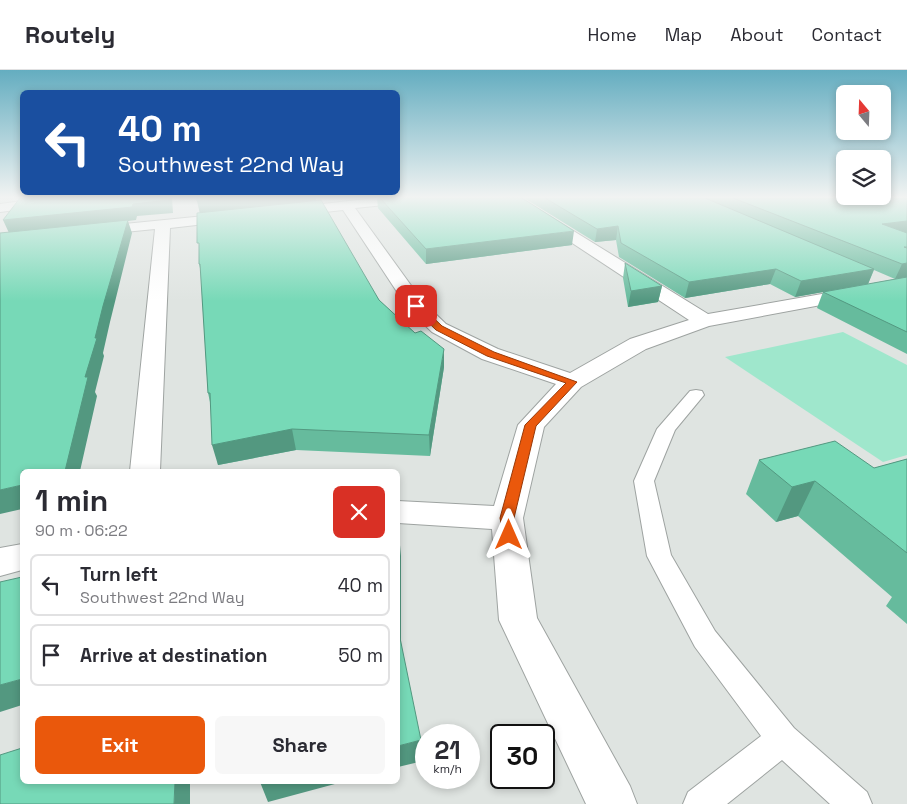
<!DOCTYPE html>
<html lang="en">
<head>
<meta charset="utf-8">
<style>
	:root { --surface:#fff; --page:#f7f7f7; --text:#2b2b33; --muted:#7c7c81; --line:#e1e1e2; --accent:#ea580c }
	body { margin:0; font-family:"Space Grotesk",sans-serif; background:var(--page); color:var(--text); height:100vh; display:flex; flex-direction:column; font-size:19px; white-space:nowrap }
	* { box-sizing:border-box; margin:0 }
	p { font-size:16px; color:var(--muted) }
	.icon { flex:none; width:28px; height:28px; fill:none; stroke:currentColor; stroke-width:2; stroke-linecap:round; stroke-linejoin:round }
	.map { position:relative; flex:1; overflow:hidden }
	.sheet { position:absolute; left:20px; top:399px; width:380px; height:315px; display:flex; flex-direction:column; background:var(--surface); border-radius:8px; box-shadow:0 2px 8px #0003 }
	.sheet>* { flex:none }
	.hud { position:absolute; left:20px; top:20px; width:380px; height:105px; border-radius:8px; box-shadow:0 2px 8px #0003; background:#1a4fa0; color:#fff; overflow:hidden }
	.needle { width:32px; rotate:341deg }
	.buttons { position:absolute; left:836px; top:15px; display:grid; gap:10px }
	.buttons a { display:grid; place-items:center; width:55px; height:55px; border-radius:8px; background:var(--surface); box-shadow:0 2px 8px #0003; font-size:25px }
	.speed { position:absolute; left:415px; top:654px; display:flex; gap:10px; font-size:25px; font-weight:700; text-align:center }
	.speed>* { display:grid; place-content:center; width:65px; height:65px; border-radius:50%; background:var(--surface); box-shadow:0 2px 8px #0003; line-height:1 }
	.speed small { font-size:12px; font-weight:400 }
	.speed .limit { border:2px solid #111; border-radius:8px; background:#fff; color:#111 }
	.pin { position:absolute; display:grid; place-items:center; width:42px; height:42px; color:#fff; margin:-21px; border-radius:10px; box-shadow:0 2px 8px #0006 }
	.me { position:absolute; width:55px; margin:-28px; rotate:0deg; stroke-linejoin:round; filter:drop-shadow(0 0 4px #0008) }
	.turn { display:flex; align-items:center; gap:18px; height:105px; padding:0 15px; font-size:22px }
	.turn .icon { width:65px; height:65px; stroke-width:2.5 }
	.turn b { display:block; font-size:35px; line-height:42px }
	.round { display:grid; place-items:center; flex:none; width:52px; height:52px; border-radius:8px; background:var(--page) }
	.summary { display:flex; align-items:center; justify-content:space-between; height:85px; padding:0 15px }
	h1 { font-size:30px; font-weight:700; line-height:38px }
	.action { display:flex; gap:10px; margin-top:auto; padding:10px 15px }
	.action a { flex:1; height:58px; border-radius:8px; background:var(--accent); color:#fff; font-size:20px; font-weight:700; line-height:58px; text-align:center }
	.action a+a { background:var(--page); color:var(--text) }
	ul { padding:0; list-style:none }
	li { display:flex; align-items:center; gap:15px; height:62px; margin:0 10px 8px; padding:0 5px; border:2px solid var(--line); border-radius:8px }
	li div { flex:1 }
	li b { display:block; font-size:19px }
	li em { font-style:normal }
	header { display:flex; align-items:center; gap:30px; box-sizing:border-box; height:70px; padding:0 25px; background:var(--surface); border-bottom:1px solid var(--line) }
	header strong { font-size:24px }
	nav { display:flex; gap:28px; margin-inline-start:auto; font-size:18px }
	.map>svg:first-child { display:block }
</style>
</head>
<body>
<header>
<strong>Routely</strong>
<nav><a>Home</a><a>Map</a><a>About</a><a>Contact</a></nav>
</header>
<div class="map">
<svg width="907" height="734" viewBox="0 0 907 734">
	<rect width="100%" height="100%" fill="#dfe4e1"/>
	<path fill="#9fe7cc" d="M843,262L907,295V385L883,392L725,287Z"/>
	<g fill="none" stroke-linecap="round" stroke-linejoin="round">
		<defs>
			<path id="service" d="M696,320L702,321L704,325L675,360L654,411L671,485L715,561L794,658L867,722L872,734H830L782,690L727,734H683L688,722L761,666L695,577L647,486L634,411L657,359L690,321Z"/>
			<path id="minor" d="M44,128H85L79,132L0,142V134Z
				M375,128H420L414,132L355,138L423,232L446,254L498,279L570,303L630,269L689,250L504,128H520L708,244L907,209V219L709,256L646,279L581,317L544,357L523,448L537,548L630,716L637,734H586L499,550L492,459L398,453V431L494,436L518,355L556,314L482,289L432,262L409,240L343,140L288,146L281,142L288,138Z
				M235,143L242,147L240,150L170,158L160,401H130L155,159L94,165L89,164L87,161L89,158L94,157Z
				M22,474V500L0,506V478Z"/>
		</defs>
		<use href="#service" stroke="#9ea3a1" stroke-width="2"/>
		<use href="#minor" stroke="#9ea3a1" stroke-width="2"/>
		<use href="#service" fill="#fff" fill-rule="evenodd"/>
		<use href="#minor" fill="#fff" fill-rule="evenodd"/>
	</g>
	<path fill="#66bb9d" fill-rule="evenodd" d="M197,128H316V131L379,230L444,297L430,386L296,380L218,395L210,332L208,323L201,202L199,194L200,143Z
		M377,128H522L572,175L426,194L378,138Z
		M524,128H907V284L817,238L823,222L795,227L770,214L685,228L619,187L616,170L595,172ZM874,200L895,209L868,214Z
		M625,193L662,216L658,232L628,237L623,208Z
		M907,389V554L886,536L892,527L798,446L776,452L746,424L759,390L874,398Z"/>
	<path fill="#539880" d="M169,128H172L173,143L137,146L136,150L128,151L132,163L110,252L103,283L104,286L95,322L97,326L80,401H65L9,163L3,150Z
		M223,128H316V132L200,144L197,131Z
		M907,151V163L882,154Z
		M618,156L616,170L595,172L597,159Z
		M574,161L572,175L426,194V179Z
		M907,193V208L895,209L902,194Z
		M776,199L770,214L685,228L689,212Z
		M874,199L868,214L795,227L801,211Z
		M662,216L658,232L628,237L631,221Z
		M444,279V297L430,386L429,365Z
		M292,359L296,380L218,395L212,375Z
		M815,411L798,446L776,452L792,417Z
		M22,415V439L0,444V420Z
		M399,464L401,486V584L399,563Z
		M22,609V635L0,642V615Z
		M421,670L423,691L398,697V676Z
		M175,711H190V734H174Z
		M264,711H346L268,732L260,712Z"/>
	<path fill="#77d9b7" stroke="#539880" d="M20,128H169V130L133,134L132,137L3,150Z
		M197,128H223L197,131Z
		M380,128H522L574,161L426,179Z
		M545,128H705L874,199L801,211L776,199L689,212L621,173L618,156L597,159Z
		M733,128H907V151L882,154L907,163V177H904L907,178V193L902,194Z
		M321,130L379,230L415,263L421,261L444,279L429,365L292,359L212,375L210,323H208L200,194H199V173H197V143Z
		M128,150L103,236L95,268H97L85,307H88L65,401H22V415L0,420V163Z
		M625,193L662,216L631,221Z
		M907,207V262L823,222Z
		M835,371L874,398L907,389V483L815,411L792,417L759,390Z
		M398,464H399V563L421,670L398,676Z
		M22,507V609L0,615V512Z
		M22,678V711H175L174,734H0V685Z"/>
	<linearGradient id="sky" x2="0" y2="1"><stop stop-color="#64adc0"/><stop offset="0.55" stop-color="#f1f3f2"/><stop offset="1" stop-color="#f1f3f2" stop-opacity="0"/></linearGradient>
	<rect width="907" height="231" fill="url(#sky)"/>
	<path fill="#ea580c" stroke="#983908" d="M413,234H419L442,256L494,282L577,312L536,356L514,448L516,465L514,469H504L500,448L525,355L566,313L487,286L436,260L413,238Z"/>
</svg>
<div class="buttons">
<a><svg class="needle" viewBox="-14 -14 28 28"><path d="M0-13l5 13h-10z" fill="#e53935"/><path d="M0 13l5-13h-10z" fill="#7c7c81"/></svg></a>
<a><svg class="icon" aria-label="layers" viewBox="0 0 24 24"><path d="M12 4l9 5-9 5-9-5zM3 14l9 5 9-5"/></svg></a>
</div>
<div class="speed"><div>21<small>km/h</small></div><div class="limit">30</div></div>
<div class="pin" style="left:416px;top:236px;background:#d93025"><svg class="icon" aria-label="arrive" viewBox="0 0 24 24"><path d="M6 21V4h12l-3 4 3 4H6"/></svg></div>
<svg class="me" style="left:509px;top:465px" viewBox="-20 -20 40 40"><path d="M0-17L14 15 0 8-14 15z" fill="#ea580c" stroke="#fff" stroke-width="4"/></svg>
<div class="hud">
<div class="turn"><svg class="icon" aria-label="left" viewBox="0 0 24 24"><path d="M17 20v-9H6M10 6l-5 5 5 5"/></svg><div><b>40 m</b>Southwest 22nd Way</div></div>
</div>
<section class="sheet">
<div class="summary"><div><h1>1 min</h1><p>90 m · 06:22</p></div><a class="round" style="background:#d93025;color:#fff"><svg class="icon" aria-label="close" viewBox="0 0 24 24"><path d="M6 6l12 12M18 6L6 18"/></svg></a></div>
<ul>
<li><svg class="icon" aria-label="left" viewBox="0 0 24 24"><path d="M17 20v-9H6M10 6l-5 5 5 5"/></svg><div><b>Turn left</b><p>Southwest 22nd Way</p></div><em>40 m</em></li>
<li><svg class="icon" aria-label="arrive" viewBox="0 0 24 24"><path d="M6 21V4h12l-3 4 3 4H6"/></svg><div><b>Arrive at destination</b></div><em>50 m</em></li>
</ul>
<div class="action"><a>Exit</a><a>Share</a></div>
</section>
</div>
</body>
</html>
